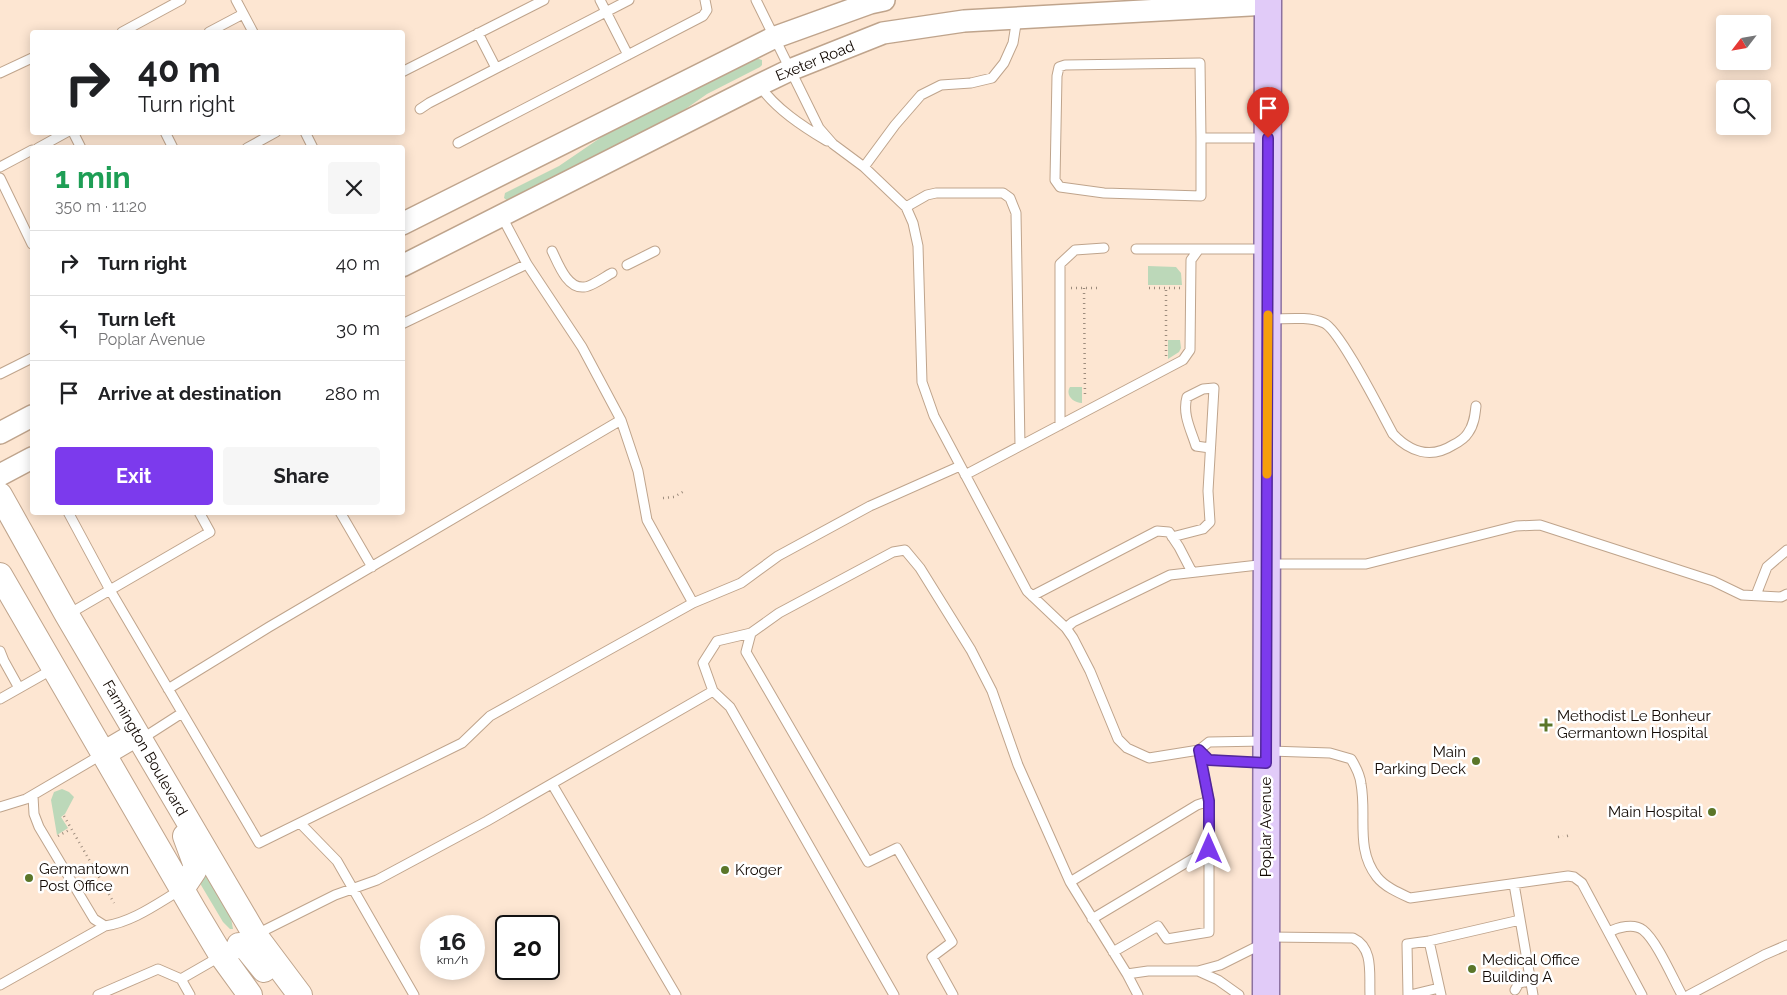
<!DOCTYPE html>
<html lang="en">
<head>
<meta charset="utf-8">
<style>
	:root { --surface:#fff; --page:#f6f6f6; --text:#202124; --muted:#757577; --line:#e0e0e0; --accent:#7c3aed }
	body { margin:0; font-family:Raleway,sans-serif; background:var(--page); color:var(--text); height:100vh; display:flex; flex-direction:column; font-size:19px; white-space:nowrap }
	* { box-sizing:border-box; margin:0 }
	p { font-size:16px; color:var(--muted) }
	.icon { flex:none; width:28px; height:28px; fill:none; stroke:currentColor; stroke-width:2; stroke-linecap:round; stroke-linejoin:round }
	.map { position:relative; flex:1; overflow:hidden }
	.sheet { position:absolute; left:30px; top:145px; width:375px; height:370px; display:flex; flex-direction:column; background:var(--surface); border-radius:5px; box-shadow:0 2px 12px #0003 }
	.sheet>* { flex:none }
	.top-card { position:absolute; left:30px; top:30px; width:375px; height:105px; border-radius:5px; box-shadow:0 2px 12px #0003; background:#fff; color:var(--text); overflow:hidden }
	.needle { width:32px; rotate:239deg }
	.fabs { position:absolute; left:1716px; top:15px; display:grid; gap:10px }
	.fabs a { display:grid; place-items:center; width:55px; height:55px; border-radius:5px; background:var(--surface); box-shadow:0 2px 12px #0003; font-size:25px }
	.speed { position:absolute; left:420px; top:915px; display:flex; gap:10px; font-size:25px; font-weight:700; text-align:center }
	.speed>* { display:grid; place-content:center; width:65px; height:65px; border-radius:50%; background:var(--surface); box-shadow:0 2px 12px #0003; line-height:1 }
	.speed small { font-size:12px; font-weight:400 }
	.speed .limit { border:2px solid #111; border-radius:8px; background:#fff; color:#111 }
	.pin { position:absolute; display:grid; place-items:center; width:42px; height:42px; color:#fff; margin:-51px -21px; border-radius:50% 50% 50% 0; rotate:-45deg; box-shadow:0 0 5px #0007 }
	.pin .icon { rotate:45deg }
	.me { position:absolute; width:55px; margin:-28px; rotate:0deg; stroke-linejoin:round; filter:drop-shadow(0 0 4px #0008) }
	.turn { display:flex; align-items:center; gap:18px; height:105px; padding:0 25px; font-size:22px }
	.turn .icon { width:65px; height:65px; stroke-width:2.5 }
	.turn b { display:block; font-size:35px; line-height:42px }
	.round { display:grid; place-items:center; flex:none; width:52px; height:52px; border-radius:5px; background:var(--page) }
	.summary { display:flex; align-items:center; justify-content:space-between; height:85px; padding:0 25px }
	h1 { font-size:30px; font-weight:700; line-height:38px; color:#1e9e55 }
	.cta { display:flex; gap:10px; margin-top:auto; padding:10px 25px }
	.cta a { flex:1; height:58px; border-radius:5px; background:var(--accent); color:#fff; font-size:20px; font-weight:700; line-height:58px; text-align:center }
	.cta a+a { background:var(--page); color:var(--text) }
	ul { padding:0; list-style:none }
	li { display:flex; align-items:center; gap:15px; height:65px; padding:0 25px; border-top:1px solid var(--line) }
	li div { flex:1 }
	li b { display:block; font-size:19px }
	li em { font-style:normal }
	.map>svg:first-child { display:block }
</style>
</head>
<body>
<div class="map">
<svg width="1787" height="995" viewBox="0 0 1787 995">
	<rect width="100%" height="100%" fill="#fde6d2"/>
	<path fill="#bcd8b9" d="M756,58L762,60V65L760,67L707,94L687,108L628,142L509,202L504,198L505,193L559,166L603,136Z
		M1148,266L1176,267L1181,273L1182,285H1148Z
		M1168,340H1180L1181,348L1179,352L1168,359Z
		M1070,387H1082V403C1073,403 1065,395 1070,387Z
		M62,789L69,792L74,797L65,814L61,817L68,828L57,835L51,800L54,792Z
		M203,869L231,918L233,929H230L223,922L198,880Z"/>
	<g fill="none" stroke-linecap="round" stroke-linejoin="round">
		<defs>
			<path id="service" d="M236,0L253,32
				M600,0L628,55
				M756,0L819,128L833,144L864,167L906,207L913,223L918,246L922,382L934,416L1027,591L1066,628L1073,622L1170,575L1267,564H1366L1516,526L1540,525L1713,581L1742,595L1781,597L1787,594
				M122,32L181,0
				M209,32L243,14
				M478,33L496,68
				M402,72L544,0
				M0,73L32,58
				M759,85C776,109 802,126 827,141
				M420,109L429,103L629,0
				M73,132L81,148
				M165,132L173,148
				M305,132L313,148
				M1201,138L1200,63L1065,65L1059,67L1057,76L1055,180L1060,187L1104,193L1201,196V138H1265
				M458,143L703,16L707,10L705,0
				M38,148L67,132
				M247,148L276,132
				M0,167L32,150
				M864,167L895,125L921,95L941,85L971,83L992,78L1004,63L1013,43L1017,18
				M0,178L32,244
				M906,207L927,195L936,193H1003L1010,198L1016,213L1020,446
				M1136,249H1199
				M552,251C558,263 567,289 584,287C591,287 606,276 612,273
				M627,265L655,251
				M1270,319C1287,319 1308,316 1324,323C1340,330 1382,414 1393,434C1410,452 1431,459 1453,445C1459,442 1465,438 1468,433C1474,425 1475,415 1476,406
				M402,324L527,264
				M0,374L32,358
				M1060,425V264L1075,250L1104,248
				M965,475L1183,360L1190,350L1191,260L1199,249H1266
				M199,512L210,532L110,590L259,843L462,743L490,716L693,603L647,520L638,471L621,420L582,347L527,264L501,215
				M340,512L372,567
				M1172,537L1203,529L1210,522L1208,491L1214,388L1203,389L1187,397C1182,414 1191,430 1196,446L1210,448
				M1756,595L1767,567L1787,550
				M1032,596L1157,531L1169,532L1179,547L1192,572
				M693,603L741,583L778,556L870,506L960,466
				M67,615L110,590L68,512
				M1066,628L1073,638L1090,671L1118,739L1127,748L1149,758L1199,750L1209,742L1264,741
				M751,633L717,641L703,663L713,691L730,707L894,995
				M0,651L4,661L19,688
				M168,689L269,627L621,420
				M0,699L53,669
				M140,740L182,713
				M1199,750L1209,760L1265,763
				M1268,751L1330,753L1351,759C1356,767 1360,774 1361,784C1367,816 1355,849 1377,877C1385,887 1399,893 1410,898L1568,876L1574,877L1582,883L1642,995
				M552,784L676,995
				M33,796L34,814L39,827L94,919L105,926
				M0,807L26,799L101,755
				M300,823L337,861L414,995
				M1070,882L1197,805L1209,801
				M1514,884L1533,995
				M1092,919L1209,849
				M1609,932C1618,927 1634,923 1643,930C1657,941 1673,979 1682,995
				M255,935L335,895L377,880L487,821L713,691
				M1268,937L1353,938C1374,948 1369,974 1370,995
				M1113,952L1158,926L1167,939L1209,932V801L1199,750
				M1198,971L1218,980L1239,995
				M0,985L105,926C133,922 158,903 182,889
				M1515,990L1519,983L1530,981
				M98,995L158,969L181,979
				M190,995L181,979L221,956
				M953,995L932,957L952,942L897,848L868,862L746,652L751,633L779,613L893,552L905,550L920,568L971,650L992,691L1018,765L1070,882L1127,974
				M1138,995L1127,974L1148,971H1198L1220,965L1264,943
				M1408,995L1407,944L1429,941
				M1410,995L1439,988
				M1441,995L1429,941L1520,920
				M1689,995L1764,955L1787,945"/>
			<path id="tertiary" d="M402,224L773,38L870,3L884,0
				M402,266L759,85L790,70L883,33L964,21L1268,4
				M0,433L32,416
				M0,475L32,458"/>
			<path id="secondary" d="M0,495L67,615L228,889L255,935L300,995
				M0,575L194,910L221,955L250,995
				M103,754L137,734
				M182,889L194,871L196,866L185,836
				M239,945L247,949L264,970"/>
			<path id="primary" d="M1266,995L1268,0"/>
		</defs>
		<use href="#service" stroke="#bfa48c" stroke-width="11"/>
		<use href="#tertiary" stroke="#bfa48c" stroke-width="24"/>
		<use href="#secondary" stroke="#bfa48c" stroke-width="26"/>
		<use href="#primary" stroke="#8c71a0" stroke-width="29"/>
		<path stroke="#9d8c7d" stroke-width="2.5" stroke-dasharray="1 4" stroke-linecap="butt" d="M1071,288H1097
			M1084,288L1085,398
			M1149,288H1180
			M1166,356V287
			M663,498L674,497L686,490
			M64,816L114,903
			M58,836L71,829
			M1567,836L1571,835
			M1558,837L1563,836"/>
		<use href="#service" stroke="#fff" stroke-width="9"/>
		<use href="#tertiary" stroke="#fff" stroke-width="21"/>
		<use href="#secondary" stroke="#fff" stroke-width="24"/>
		<use href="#primary" stroke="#e1cbf8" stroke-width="26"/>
	</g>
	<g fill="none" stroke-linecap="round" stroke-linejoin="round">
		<defs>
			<path id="route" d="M1209,849V801L1199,750L1209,760L1266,763L1268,138"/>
		</defs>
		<use href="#route" stroke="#51269a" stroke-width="12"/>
		<use href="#route" stroke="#7c3aed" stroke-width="9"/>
		<path stroke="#f59e0b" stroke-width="9" d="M1267,474L1268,315"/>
	</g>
	<g fill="#5b7629" stroke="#fff" stroke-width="2">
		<path d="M1543.5 717.5h5v5h5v5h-5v5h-5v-5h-5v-5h5z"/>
		<circle cx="1476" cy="761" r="5"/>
		<circle cx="1712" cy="812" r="5"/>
		<circle cx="725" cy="870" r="5"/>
		<circle cx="29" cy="878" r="5"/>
		<circle cx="1472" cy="969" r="5"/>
	</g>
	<g text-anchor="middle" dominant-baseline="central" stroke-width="5" stroke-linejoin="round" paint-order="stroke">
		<g font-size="15" fill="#120903" stroke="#fff">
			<text transform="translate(815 61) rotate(-22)">Exeter Road</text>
			<text transform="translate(145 748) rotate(60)">Farmington Boulevard</text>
			<text transform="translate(1266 827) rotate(-90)">Poplar Avenue</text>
		</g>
		<g font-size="15" fill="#120903" stroke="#fff" text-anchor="start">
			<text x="1557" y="716">Methodist Le Bonheur<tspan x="1557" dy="17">Germantown Hospital</tspan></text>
			<text x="1466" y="752" text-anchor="end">Main<tspan x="1466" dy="17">Parking Deck</tspan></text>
			<text x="1702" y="812" text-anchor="end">Main Hospital</text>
			<text x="39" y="869">Germantown<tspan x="39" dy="17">Post Office</tspan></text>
			<text x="735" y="870">Kroger</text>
			<text x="1482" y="960">Medical Office<tspan x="1482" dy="17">Building A</tspan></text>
		</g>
	</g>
</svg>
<div class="fabs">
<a><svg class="needle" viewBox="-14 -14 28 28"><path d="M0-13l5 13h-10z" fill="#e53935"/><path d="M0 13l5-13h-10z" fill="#757577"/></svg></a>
<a><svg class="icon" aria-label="search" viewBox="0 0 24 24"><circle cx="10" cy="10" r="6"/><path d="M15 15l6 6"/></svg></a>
</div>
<div class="speed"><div>16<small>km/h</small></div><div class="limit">20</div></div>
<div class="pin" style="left:1268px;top:138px;background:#d93025"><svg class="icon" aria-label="arrive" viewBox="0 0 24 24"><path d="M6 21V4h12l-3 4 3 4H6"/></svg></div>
<svg class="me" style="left:1209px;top:849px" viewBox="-20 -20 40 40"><path d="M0-17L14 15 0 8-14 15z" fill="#7c3aed" stroke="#fff" stroke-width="4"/></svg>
<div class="top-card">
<div class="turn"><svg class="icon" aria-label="right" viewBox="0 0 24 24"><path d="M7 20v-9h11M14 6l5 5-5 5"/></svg><div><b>40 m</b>Turn right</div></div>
</div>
<section class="sheet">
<div class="summary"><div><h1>1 min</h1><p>350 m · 11:20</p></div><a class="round"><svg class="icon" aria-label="close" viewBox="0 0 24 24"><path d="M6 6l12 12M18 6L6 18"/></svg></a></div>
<ul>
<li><svg class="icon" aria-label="right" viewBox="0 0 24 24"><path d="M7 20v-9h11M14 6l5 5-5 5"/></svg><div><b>Turn right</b></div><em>40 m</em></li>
<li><svg class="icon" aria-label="left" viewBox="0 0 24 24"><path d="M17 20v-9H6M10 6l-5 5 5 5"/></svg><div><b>Turn left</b><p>Poplar Avenue</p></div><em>30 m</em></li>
<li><svg class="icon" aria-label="arrive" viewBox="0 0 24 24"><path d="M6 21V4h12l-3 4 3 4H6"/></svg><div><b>Arrive at destination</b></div><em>280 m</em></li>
</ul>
<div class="cta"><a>Exit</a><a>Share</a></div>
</section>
</div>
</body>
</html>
